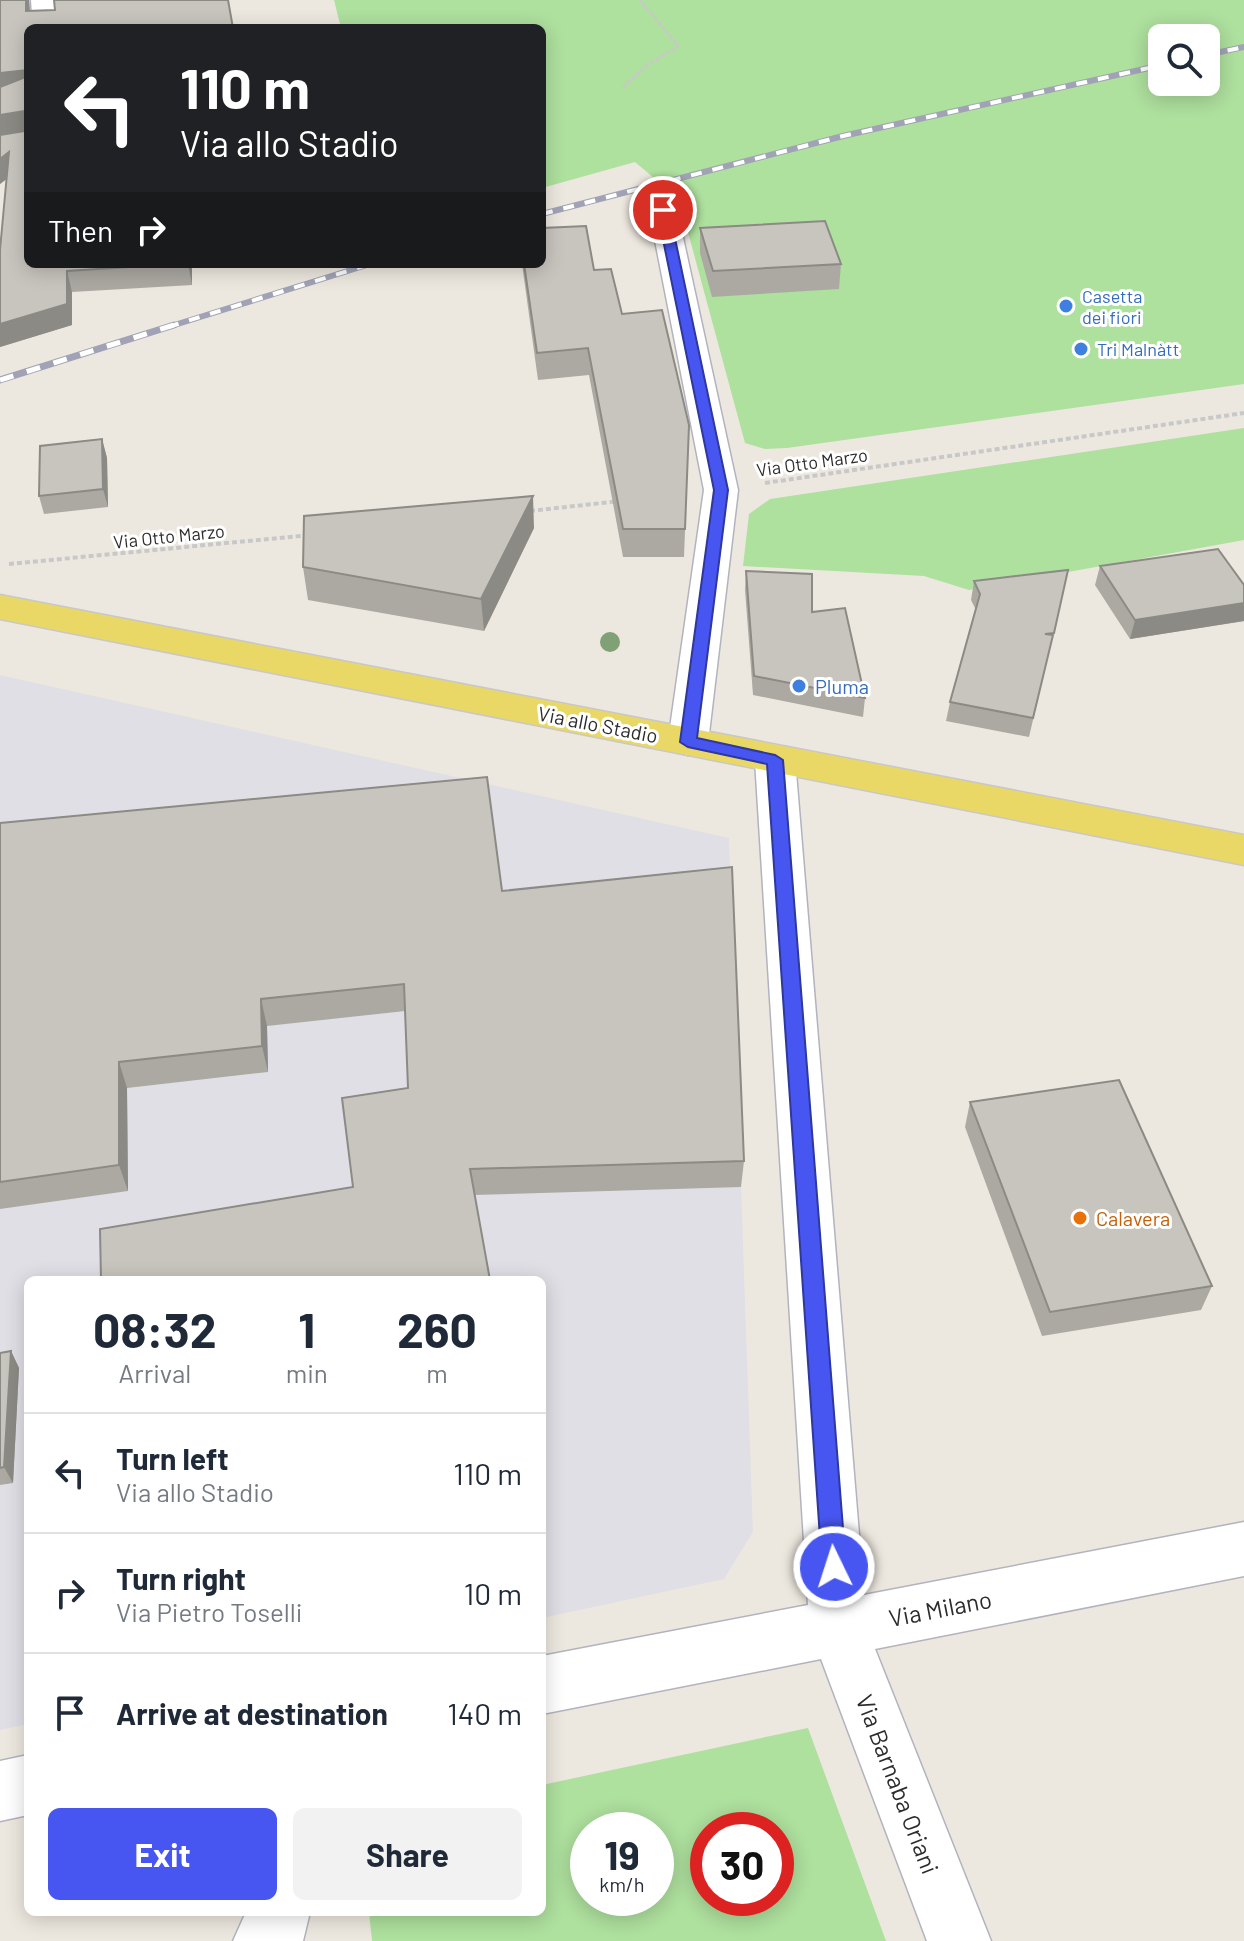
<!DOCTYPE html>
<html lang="en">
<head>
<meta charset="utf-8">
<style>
	:root { --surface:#fff; --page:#f2f2f3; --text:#1f2937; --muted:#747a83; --line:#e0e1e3; --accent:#4756f1 }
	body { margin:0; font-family:Barlow,sans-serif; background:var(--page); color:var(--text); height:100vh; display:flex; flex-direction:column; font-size:30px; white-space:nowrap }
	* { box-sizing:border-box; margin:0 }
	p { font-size:26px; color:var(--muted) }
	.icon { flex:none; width:44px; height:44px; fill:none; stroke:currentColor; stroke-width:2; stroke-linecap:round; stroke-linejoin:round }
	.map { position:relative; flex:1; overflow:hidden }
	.panel { position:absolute; left:24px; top:1276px; width:522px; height:640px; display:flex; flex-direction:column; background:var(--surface); border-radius:12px; box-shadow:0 4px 20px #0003 }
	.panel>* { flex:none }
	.hud { position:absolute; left:24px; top:24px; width:522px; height:244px; border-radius:12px; box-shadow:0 4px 20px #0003; background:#202124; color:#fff; overflow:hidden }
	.controls { position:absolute; left:1148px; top:24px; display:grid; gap:16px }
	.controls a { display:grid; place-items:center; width:72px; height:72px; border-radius:12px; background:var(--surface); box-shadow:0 4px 20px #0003; font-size:40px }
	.speed { position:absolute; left:570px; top:1812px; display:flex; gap:16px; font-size:40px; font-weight:700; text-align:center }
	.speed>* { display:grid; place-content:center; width:104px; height:104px; border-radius:50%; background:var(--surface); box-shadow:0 4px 20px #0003; line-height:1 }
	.speed small { font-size:20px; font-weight:400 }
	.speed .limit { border:12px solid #d22; background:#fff; color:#111 }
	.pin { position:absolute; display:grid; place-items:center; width:68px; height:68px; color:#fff; margin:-34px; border:4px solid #fff; border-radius:50%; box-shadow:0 2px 8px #0007 }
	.me { position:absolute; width:88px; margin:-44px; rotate:356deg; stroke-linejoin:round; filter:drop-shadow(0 0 6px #0008) }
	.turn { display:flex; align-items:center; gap:28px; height:168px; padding:0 24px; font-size:36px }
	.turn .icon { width:104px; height:104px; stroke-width:2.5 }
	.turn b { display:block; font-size:56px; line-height:68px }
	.then { display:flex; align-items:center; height:76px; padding:0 24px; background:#0003; gap:16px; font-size:30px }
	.eta { display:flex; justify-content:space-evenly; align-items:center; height:136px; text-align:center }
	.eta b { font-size:48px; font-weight:700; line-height:56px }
	.primary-button { display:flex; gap:16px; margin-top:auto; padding:16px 24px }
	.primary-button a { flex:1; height:92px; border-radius:12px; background:var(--accent); color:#fff; font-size:32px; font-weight:700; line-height:92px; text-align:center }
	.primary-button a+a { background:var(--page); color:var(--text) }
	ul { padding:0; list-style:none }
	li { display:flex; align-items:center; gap:24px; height:120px; padding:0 24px; border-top:2px solid var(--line) }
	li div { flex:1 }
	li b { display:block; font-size:30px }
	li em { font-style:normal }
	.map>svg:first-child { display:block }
</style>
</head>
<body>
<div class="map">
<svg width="1244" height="1941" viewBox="0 0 1244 1941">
	<rect width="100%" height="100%" fill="#ede8df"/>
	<path fill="#e1dfe6" d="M0,675L729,838L753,1532L724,1579L542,1618V1280H28V1724L0,1730Z"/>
	<path fill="#aee09e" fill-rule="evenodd" d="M334,0H1244V384L787,448L765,449L745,443L679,199L635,162L542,188V28H341ZM1162,38H1206V82H1162Z
		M1244,428V540L969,590L924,576L743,566L749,514L770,499Z
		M808,1728L886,1941H372L369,1912H542V1785ZM656,1830V1898H588V1830ZM776,1830V1898H708V1830Z"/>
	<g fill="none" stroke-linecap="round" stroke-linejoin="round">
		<defs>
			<path id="minor" d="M31,0H55L57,28H33Z
				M663,201L673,204L677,210L738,490L708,742L702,751L688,755L674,751L668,742L704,490L649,210L653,204Z
				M775,746L789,750L795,760L864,1595L1244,1522V1576L875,1649L991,1941H927L821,1659L542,1714V1656L808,1605L755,760L761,750Z
				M28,1755V1815L0,1821V1761Z
				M246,1912H310L303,1941H233Z"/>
			<path id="major" d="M0,595L1244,835V865L0,619Z"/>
		</defs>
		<use href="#minor" stroke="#b2b3be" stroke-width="3"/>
		<use href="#major" stroke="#c8c8c8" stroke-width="3"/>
		<path stroke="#c8c8c8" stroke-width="3" stroke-dasharray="4 2" stroke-linecap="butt" d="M623,87L648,65L678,46L640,0"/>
		<path stroke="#c8c8c8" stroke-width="4" stroke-dasharray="5 3" stroke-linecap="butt" d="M765,483L1244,413
			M530,511L620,501
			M9,564L310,535"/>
		<use href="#minor" fill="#fff" fill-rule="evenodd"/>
		<use href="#major" fill="#ead866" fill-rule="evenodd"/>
		<defs>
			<path id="rail-far1" d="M1206,55L1244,47
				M542,214L843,136L1162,65
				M168,327L370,264"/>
			<path id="rail" d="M0,380L174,325"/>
		</defs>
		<use href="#rail-far1" stroke="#a1a2b5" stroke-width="6"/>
		<use href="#rail" stroke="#a1a2b5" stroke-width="7"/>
		<use href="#rail-far1" stroke="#fff" stroke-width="4" stroke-dasharray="11" stroke-linecap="butt"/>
		<use href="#rail" stroke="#fff" stroke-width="5" stroke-dasharray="14" stroke-linecap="butt"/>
	</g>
	<circle fill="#80a075" cx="610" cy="642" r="10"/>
	<path fill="#aca9a3" d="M0,0H29L30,11L55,10L54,0H228L233,28H28V264H192V285L72,292V325L0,347V250L7,179L0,184Z
		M700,228L841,264L839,289L712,297L700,253Z
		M522,264H542L594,270L689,425L684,557H623L589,375L538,380Z
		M102,439L107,458L108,507L44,514L39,496Z
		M534,528L484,631L308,600L303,567Z
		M1100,566L1244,585V621L1130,639L1095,585Z
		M1068,570L1029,737L946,721L950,702L976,610L971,600L974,581Z
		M746,571L812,612L865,698L863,717L753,695L745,590Z
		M0,823L502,891L744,1161L741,1187L474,1195L353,1187L408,1088L405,1011L267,1026L268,1072L127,1088L128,1191L0,1209Z
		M970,1102L1212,1286L1201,1310L1042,1336L965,1127Z
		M11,1351L19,1368L13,1483L0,1485V1353Z"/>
	<path fill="#8c8a85" d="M26,0H29L31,28L26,11Z
		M28,70V91L0,94V73Z
		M25,111L28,132L0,136V115Z
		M9,152L14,173L0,184V159Z
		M188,264H192V285Z
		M67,271L72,292V325L0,347V324Z
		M102,439L107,458L108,507L103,489Z
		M533,496L534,528L484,631L481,599Z
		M1244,603V621L1130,639L1135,620Z
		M261,999L267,1026L268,1072L262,1046Z
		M119,1062L127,1088L128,1191L119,1165Z
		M11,1351L19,1368L13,1483L4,1467Z"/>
	<path fill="#c8c5be" stroke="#8c8a85" stroke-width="2" d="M0,0H26V11L55,10L54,0H228L233,28H28V70L0,73Z
		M28,76V264H176L67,271V304L0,324V250L9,152L0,159V135L25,131V111L0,115V87Z
		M825,221L841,264L713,271L700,228Z
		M586,226L594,270L611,269L622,314L662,310L689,425L685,529H623L588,348L537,353L524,264H542V228Z
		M102,439L103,489L39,496L40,446Z
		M533,496L481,599L303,567L304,516Z
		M1218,549L1244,585V603L1135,620L1100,566Z
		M1068,570L1054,633L1045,634L1053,635L1033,718L950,702L980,594L974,581Z
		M746,571L812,574V612L845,608L865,698L754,676Z
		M487,777L502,891L732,867L744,1161L470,1169L490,1280H101L100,1229L353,1187L342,1098L408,1088L404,984L261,999L262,1046L119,1062V1165L0,1182V823Z
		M1119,1080L1212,1286L1050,1312L970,1102Z
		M11,1351L4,1467L0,1468V1353Z"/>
	<path fill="#4756f1" stroke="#2e389d" stroke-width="2" d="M663,206L669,210L728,490L697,738L775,755L783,760L846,1567L842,1574L834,1578L826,1574L822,1567L767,764L688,747L680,742L714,490L657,210Z"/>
	<g fill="#3f7fe0" stroke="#fff" stroke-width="3">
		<circle cx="1066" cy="306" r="8"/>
		<circle cx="1081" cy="349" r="8"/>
		<circle cx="799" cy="686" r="8"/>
	</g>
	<circle fill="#e8710a" stroke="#fff" stroke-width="3" cx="1080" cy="1218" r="8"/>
	<g text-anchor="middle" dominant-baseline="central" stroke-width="6" stroke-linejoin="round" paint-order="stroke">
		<g font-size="18" fill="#366cbe" stroke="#fff" text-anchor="start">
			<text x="1082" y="296">Casetta<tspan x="1082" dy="21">dei fiori</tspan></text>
			<text x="1097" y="349">Tri Malnàtt</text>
		</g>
		<g font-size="18" fill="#2c2c2c" stroke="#fff">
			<text transform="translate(812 462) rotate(-8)">Via Otto Marzo</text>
			<text transform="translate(169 536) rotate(-6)">Via Otto Marzo</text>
		</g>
		<g font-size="20" fill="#366cbe" stroke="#fff" text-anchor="start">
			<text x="815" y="686">Pluma</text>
		</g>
		<g font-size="20" fill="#2c2c2c" stroke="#fff">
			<text transform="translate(598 724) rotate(11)">Via allo Stadio</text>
		</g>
		<g font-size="20" fill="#c56008" stroke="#fff" text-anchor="start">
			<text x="1096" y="1218">Calavera</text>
		</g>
		<g font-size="24" fill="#2c2c2c" stroke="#fff">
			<text transform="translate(940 1608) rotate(-11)">Via Milano</text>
			<text transform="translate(898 1784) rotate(69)">Via Barnaba Oriani</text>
		</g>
	</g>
</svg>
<div class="controls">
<a><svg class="icon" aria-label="search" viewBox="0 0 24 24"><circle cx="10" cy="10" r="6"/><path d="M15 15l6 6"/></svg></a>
</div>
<div class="speed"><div>19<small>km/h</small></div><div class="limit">30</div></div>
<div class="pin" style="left:663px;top:210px;background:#d93025"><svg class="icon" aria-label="arrive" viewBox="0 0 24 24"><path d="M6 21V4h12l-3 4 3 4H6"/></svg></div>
<svg class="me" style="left:834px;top:1567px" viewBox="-20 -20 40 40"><circle r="17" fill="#4756f1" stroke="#fff" stroke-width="3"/><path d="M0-11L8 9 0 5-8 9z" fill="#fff"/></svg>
<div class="hud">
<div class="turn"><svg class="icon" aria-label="left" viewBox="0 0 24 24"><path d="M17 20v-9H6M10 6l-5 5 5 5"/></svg><div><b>110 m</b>Via allo Stadio</div></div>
<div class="then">Then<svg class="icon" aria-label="right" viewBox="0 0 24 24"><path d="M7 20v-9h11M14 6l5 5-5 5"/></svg></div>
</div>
<section class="panel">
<div class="eta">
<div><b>08:32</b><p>Arrival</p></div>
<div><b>1</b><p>min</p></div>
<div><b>260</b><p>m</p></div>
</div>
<ul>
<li><svg class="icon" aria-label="left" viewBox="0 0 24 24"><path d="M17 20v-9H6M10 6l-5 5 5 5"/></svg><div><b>Turn left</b><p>Via allo Stadio</p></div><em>110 m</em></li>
<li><svg class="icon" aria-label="right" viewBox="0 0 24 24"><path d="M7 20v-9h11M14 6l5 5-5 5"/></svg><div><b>Turn right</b><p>Via Pietro Toselli</p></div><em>10 m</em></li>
<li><svg class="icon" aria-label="arrive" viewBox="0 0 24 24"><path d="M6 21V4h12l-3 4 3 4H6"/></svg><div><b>Arrive at destination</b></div><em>140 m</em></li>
</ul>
<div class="primary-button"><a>Exit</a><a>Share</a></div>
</section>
</div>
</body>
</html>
